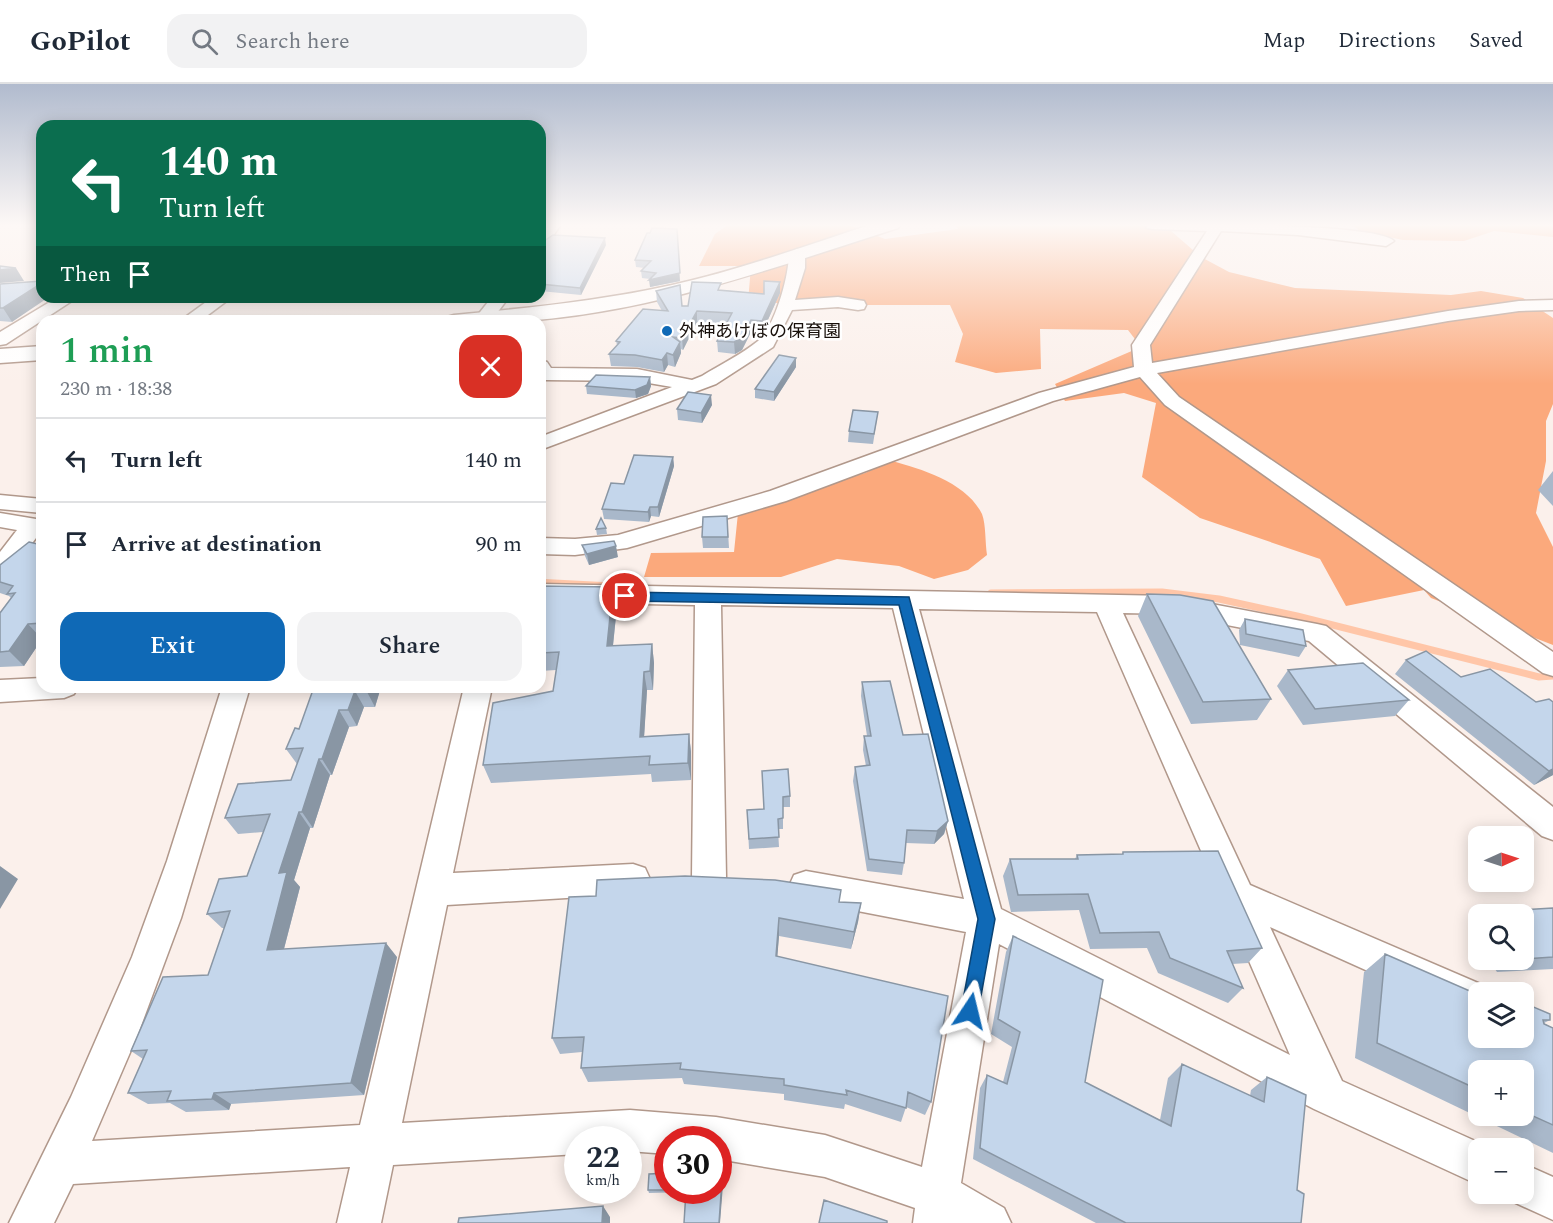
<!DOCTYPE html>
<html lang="en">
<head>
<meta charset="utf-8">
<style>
	:root { --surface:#fff; --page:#f2f2f3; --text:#1f2937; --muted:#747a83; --line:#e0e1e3; --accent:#0f69b6 }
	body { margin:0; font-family:Spectral,"Noto Sans JP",serif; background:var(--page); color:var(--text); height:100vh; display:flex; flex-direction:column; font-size:22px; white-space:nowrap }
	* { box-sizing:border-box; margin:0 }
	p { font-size:20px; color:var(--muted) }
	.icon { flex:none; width:33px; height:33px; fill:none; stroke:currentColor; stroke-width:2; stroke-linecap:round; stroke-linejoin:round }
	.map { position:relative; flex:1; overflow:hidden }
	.details { position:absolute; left:36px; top:231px; width:510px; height:378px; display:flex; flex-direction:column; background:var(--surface); border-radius:18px; box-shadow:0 3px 15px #0003 }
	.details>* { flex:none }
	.guide { position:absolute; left:36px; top:36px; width:510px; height:183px; border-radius:18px; box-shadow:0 3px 15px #0003; background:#0b6e4f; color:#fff; overflow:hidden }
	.needle { width:39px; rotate:87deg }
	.tools { position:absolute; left:1468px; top:742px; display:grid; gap:12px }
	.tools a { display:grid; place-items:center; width:66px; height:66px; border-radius:12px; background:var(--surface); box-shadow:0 3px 15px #0003; font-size:30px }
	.speed { position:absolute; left:564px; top:1042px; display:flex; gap:12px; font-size:30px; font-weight:700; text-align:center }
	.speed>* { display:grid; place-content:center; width:78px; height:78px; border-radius:50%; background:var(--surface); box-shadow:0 3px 15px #0003; line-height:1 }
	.speed small { font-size:15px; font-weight:400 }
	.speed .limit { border:9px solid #d22; background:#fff; color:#111 }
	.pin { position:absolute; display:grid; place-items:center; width:51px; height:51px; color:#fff; margin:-26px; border:3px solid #fff; border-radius:50%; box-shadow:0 2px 6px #0007 }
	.me { position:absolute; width:66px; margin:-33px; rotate:10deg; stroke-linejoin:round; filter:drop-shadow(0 0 4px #0008) }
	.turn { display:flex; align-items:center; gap:21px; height:126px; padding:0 24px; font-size:27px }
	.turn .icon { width:78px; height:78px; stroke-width:2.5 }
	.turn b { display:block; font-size:42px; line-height:51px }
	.then { display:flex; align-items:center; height:57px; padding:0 24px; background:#0003; gap:12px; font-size:22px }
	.round { display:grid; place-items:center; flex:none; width:63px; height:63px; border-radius:18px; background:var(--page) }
	.summary { display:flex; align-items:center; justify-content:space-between; height:102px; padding:0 24px }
	h1 { font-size:36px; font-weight:600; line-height:45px; color:#1e9e55 }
	.button { display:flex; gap:12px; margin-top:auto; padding:12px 24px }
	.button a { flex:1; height:69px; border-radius:18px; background:var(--accent); color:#fff; font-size:24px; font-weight:600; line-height:69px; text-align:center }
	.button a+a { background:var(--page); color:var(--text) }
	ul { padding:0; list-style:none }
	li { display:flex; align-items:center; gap:18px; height:84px; padding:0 24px; border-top:2px solid var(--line) }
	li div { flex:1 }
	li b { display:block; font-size:22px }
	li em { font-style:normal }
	header { display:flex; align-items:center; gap:36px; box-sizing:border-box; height:84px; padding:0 30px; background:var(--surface); border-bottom:2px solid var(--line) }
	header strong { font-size:28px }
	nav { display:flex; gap:33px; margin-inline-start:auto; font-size:21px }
	.search { width:420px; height:54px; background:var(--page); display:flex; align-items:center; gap:15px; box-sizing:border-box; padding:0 21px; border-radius:18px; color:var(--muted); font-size:22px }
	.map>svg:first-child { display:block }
</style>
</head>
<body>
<header>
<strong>GoPilot</strong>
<div class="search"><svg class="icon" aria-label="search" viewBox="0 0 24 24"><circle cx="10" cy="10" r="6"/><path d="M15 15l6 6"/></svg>Search here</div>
<nav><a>Map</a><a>Directions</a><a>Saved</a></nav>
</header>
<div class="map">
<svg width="1553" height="1139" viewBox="0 0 1553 1139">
	<rect width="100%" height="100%" fill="#fbf0eb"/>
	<path fill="#fba97c" d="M729,140H847L885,155L958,145L955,140H1163L1201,173L1229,188L1295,204L1451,211L1481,207L1523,214L1553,234V320L1546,337V377L1536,429L1553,463V561L1431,514L1424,506L1346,522L1320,475L1200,434L1142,393L1156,319L1124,309L1065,317L1055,300L1141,263L1128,246L1040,245L1041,285L996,289L955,278L963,250L950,221H842L748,218L751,182H699L715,150Z
		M1351,140H1553V153L1494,147L1464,157L1403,156L1360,147Z
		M892,377C922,385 967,399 982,430C986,440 985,459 987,471L968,486L934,495L899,482L837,475L781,493H644L651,469L734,468L738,429L865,389Z"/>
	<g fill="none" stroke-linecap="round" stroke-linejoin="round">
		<path stroke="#ffc6a8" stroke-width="4.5" d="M540,497L636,502"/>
		<path stroke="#ffc6a8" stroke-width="7" d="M991,509L1162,508L1219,515L1297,532L1539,593L1553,592"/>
		<defs>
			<path id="minor" d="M547,140H561L545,164L540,166V150Z
				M1145,140C1180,140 1377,139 1394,157L1386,162L1298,151L1221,147L1150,261L1152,279L1448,227L1519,217L1553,216V226L1519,227L1448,237L1157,289L1179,313L1553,568V592L1543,589L1165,321L1140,293L1053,317L786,417L627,464L575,471L540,470V454L575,455L618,451L770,407L1039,309L1134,283L1132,261L1207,147L1152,145L1147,144Z
				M797,165L805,170V184L795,216L838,213L864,217L866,221L864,225L858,226L838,223L792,226L773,263L716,300L540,366V353L672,303L637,297L546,296L540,294V276L547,278L551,284L637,285L692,296L702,292C720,281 742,270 758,257C775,243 789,191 789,170Z
				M58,213H78L6,260L0,261V248Z
				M213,213H232L200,237H180Z
				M492,213H509L491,237H473Z
				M0,411L42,415V429L0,425Z
				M0,429L42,436V450H39L9,490L0,492V468L17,446L0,443Z
				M540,500L1170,512L1317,540L1326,542L1553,723V756L1542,752L1309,557L1170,530L1123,529L1250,801L1492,905L1494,909H1479V937L1270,843L1342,997L1493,1065H1479V1101L1314,1025L999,860L961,1099L1004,1124L1011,1139H913L915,1124L825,1093L718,1075V1056H668V1070L628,1067V1056H578V1070L393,1081L381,1139H337L350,1083L73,1100L54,1139H9L71,1013L132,873L167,777L222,603H250L181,834L138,950L92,1057L360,1041L464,603H492L453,789L633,780L645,784L650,795L645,806L633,810L447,821L402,1039L630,1026L716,1033L825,1051L922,1083L966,848L806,817L794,813L789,802L794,791L806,787L964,815L893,524L721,521L726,793L721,804L709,808L697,804L692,793L695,521L540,518ZM919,525L1097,528L1290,971L1001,825Z
				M42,594V603H78L74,610L64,614L0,618V596Z
				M1524,1080L1553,1093V1136L1509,1116L1506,1110H1524Z"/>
			<path id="major" d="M873,140H901L898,144C775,183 652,229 521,237C496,239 469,237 443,237L447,233L454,231C527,224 600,217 672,201C740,186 807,161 873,140Z
				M42,262V276L0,279V265Z"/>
		</defs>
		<use href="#minor" stroke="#b1988b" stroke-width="3"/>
		<use href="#major" stroke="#b1988b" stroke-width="3"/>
		<use href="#minor" fill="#fff" fill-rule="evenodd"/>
		<use href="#major" fill="#fff" fill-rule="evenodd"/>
	</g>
	<path fill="#a9b8ca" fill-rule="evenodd" d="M1283,140H1331L1330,143Z
		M647,149L680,197L650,203V195L642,194L641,187L645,184L636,183L635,176Z
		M540,160L606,161L581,211L540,207Z
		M780,198V209L762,249L751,248L742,266L735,270L718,268L717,257L726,240L697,238L683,266L681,265V269L675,283L668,281L664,288L637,283L611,282L609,270L617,261L616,257L662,227L657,218L656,207L682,222H688L721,206L764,210Z
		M0,200L12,238L0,237Z
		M796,274V283L774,317L755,314V305Z
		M650,293L651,302L648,310L636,314L587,310L586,302Z
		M712,321L702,339L678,336L677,325Z
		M878,328L873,360L848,358L849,347Z
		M673,373L674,382L659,433L651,432L649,438L604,435L602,425L624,400Z
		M1553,387V422L1538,406Z
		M727,432L729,464H703L702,453Z
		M606,444L607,450L597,451L596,445Z
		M42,461V555L24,582L0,583V528L11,514L9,512L0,509V481Z
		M582,461L618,473L589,481L585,472Z
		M540,502L613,503L617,522L613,562L652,560L654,579L653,606H647L644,652L689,650L691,668V696L652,698L651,690L491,699L483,681L553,607L556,586L540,587Z
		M1147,510L1271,615L1257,636L1191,640L1138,532Z
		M1245,535L1306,562L1299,573L1240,561L1239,546Z
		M1406,576L1536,618H1553V691L1534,701L1395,590Z
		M1288,586L1409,616L1395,632L1303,641L1277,602Z
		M862,598L903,651L948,737L944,750L934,760L906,759L904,779L902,791L867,787L853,697L855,683L866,682L863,666L864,652H867L861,612Z
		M314,603H381L375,623H364L357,642L349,643L332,691H330L313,744H310L294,796L300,803L284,865L397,873L364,1011L231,1020L229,1026L186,1028L170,1019L148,1020L128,1009L143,975L131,967L208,891L224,844H222L207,830L247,792L263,748L238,750L225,734L291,696L297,680L286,665L299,645Z
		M762,687L790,712V723H783V745H778L779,763L749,765L747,726L764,725Z
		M1123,768L1262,864L1248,879L1232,880L1243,904L1228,919L1158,889L1147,864L1090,865L1079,826L1011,828L1003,792L1010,775H1075L1077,771L1122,770Z
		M569,813L839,818L861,819L858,838L851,865L779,852L777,873L931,1018L925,1031L906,1023L901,1038L845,1020L844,1025L784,1016V1010L684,1000L682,994L588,998L581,984L582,968L560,970L552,954Z
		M1553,824V885L1497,888L1489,876H1524V831H1482L1486,828Z
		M1479,833V860L1468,842Z
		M1013,852L1085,998L1160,1036L1168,994L1182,980L1250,1012L1251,1006L1267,993L1297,1106L1301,1139H1096L973,1075L980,1004L987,991L1003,998L1012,963L991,950L1006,868Z
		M1385,870L1479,954L1524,919L1550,936L1544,939L1553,944V1069L1355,974L1364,888ZM1479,987H1524V1032H1479Z
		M668,1089V1107H684V1108L649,1109L648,1106Z"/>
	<path fill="#8996a4" d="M677,145L680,197L650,203L649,196L680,189Z
		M605,154L606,161L581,211L580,204Z
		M16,184L24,197L0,199V186Z
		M780,198V209L762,249V237Z
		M42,199V213H49L12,238L3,224Z
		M697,227V238L683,266L682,254Z
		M751,236V248L742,266L735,270L734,258Z
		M680,258L681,269L675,283L673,271Z
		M667,269L668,281L664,288L662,276Z
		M796,274V283L774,317V308Z
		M650,293L651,302L648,310L636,314L635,306Z
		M711,311L712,321L702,339L701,329Z
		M673,373L674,382L659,433L658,423Z
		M650,423L651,432L649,438L648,428Z
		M616,462L618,473L589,481L587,470Z
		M613,503L617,522L611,580L607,562Z
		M28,540L42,555L24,582L9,567Z
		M652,560L654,579L653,606L650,587Z
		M644,588L647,606L643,671L640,653Z
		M367,603H381L375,623L366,606Z
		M355,607L364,623L357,642L348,626Z
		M339,626L349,643L332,691L322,675Z
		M689,650L691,668V696L688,679Z
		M319,675L330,691L313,744L302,728Z
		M1553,685V691L1534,701L1549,687Z
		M299,728L310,744L294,796L300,803L280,880L267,866L279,789Z
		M948,737L944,750L934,760L937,747Z
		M0,782L18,795L0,825Z
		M861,819L858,838L851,865L854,848Z
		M779,834V852L776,890V872Z
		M386,859L397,873L364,1011L351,999Z
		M214,1009L231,1020L229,1026L212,1015Z
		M722,1096L723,1101L720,1139H719Z
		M603,1122L610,1133V1139H602Z"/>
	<path fill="#c4d6eb" stroke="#8996a4" stroke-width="1.5" d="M652,144L677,145L680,189L649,196L656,189L641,187L651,177L635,176L647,149H650Z
		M553,151L605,154L580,204L540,200V160Z
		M0,182L16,184L0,186Z
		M42,197V199L3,224H0V200Z
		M764,197L780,198L762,237L751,236L742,254L734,258L717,257L732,229L697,227L682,254L673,253L680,258L673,271L667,269L662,276L635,271L609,270L620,258L616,257L643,225L668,227L656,207L680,201L682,222H688L692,198L721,199L718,206L764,210Z
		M206,234L204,237H177L178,236Z
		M779,271L796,274L774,308L755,305Z
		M596,291L650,293L647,301L635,306L586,302Z
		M688,308L711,311L701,329L677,325Z
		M853,326L878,328L874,350L849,347Z
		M634,371L673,373L658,423H650L648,428L602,425L611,399L624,400Z
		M727,432L728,453H702L703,433Z
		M601,434L606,444L596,445Z
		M614,457L616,462L587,470L582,461Z
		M29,458L42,461V511L41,512H42V539L28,540L9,567L0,568V529L15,509L7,510L13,502L0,498V481Z
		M540,502L613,503L607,562L652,560L650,587L644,588L640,653L689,650L688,679L649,681L650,672L483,681L493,619L553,607L559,568L540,569Z
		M1147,510L1180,511L1213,517L1271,615L1203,618Z
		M1245,535L1303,546L1306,562L1246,550Z
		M1426,567L1461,593L1490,585L1536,618L1549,615L1553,618V685L1549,687L1406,576Z
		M1363,579L1409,616L1315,625L1288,586Z
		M890,597L903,651L928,650L948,737L937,747L907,746L904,779L869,775L855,683L870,681L864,652H871L862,598Z
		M314,603H367L366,606L355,607L348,626H339L322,675H319L302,728H299L279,789L287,788L267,866L386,859L351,999L214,1009L212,1015L167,1017L171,1007L128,1009L147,966L131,967L163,893L208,891L230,827L207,830L219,795L247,792L270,730L225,734L238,700L291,696L303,664L286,665L295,644L299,645Z
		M788,685L790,712L783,713V734L778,735L779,753L749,755L747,726L764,725L762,687Z
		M1218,767L1262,864L1227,867L1243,904L1170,874L1159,848L1100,849L1088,810L1018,811L1010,775H1078L1077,771L1123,770V768Z
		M685,792L775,796L841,806L839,818L861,819L854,848L779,834L776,872L948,912L931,1018L908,1008L906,1024L846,1006L847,1011L784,1001V995L680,985L681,979L581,984L584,953L552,954L569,813L596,812L597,796Z
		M1553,824V873L1524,875V831H1488L1486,828Z
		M1013,852L1103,896L1085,998L1171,1042L1182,980L1264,1018L1267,993L1306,1011L1297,1106L1304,1110L1301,1139H1126L980,1064L987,991L1007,1000L1020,948L998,935Z
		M1385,870L1479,911V954H1524V919L1550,930V936H1543L1544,940L1553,944V1041L1524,1028V987H1479V1006L1377,959Z
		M668,1089V1106H648L649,1090Z
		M718,1096H722L719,1139H684L686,1107H718Z
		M824,1116L887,1137V1139H819Z
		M603,1122L602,1139H458L459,1134Z"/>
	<linearGradient id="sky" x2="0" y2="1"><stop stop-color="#b1bbce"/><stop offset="0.47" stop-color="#fdf8f6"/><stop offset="1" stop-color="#fdf8f6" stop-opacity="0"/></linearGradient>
	<rect width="1553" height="300" fill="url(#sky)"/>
	<path fill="#0f69b6" stroke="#0a4476" stroke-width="1.5" d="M625,508L909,513L995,835L977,934L970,936L964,934L961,927L978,835L899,521L625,517L619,512Z"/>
	<circle fill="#0f69b6" stroke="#fff" stroke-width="2" cx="667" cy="247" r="6"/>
	<g text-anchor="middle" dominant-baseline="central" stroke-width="5" stroke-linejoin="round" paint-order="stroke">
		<g font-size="18" fill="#170f0a" stroke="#fff" text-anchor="start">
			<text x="679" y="247">外神あけぼの保育園</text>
		</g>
	</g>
</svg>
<div class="tools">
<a><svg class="needle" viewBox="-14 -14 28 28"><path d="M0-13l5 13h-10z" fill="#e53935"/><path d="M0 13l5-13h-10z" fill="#747a83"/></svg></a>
<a><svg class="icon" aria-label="search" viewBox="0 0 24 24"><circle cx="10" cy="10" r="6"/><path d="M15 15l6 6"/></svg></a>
<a><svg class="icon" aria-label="layers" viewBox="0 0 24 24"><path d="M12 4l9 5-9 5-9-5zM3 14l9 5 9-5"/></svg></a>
<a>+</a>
<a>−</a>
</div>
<div class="speed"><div>22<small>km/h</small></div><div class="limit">30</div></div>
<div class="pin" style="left:625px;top:512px;background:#d93025"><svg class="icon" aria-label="arrive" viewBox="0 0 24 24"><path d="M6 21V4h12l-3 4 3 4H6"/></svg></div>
<svg class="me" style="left:970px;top:927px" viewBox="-20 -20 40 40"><path d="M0-17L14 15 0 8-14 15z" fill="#0f69b6" stroke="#fff" stroke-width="4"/></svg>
<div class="guide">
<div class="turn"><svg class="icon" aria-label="left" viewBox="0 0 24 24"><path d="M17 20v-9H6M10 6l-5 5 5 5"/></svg><div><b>140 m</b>Turn left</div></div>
<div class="then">Then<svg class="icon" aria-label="arrive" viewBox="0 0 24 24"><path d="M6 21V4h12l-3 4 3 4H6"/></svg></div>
</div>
<section class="details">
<div class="summary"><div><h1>1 min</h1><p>230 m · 18:38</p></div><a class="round" style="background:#d93025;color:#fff"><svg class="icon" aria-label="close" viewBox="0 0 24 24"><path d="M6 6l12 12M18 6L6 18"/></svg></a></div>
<ul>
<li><svg class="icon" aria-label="left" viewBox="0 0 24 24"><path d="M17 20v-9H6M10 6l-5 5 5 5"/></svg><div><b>Turn left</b></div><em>140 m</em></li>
<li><svg class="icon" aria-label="arrive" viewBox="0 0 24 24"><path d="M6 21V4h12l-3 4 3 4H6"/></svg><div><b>Arrive at destination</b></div><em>90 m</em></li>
</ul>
<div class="button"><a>Exit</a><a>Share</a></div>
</section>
</div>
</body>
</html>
